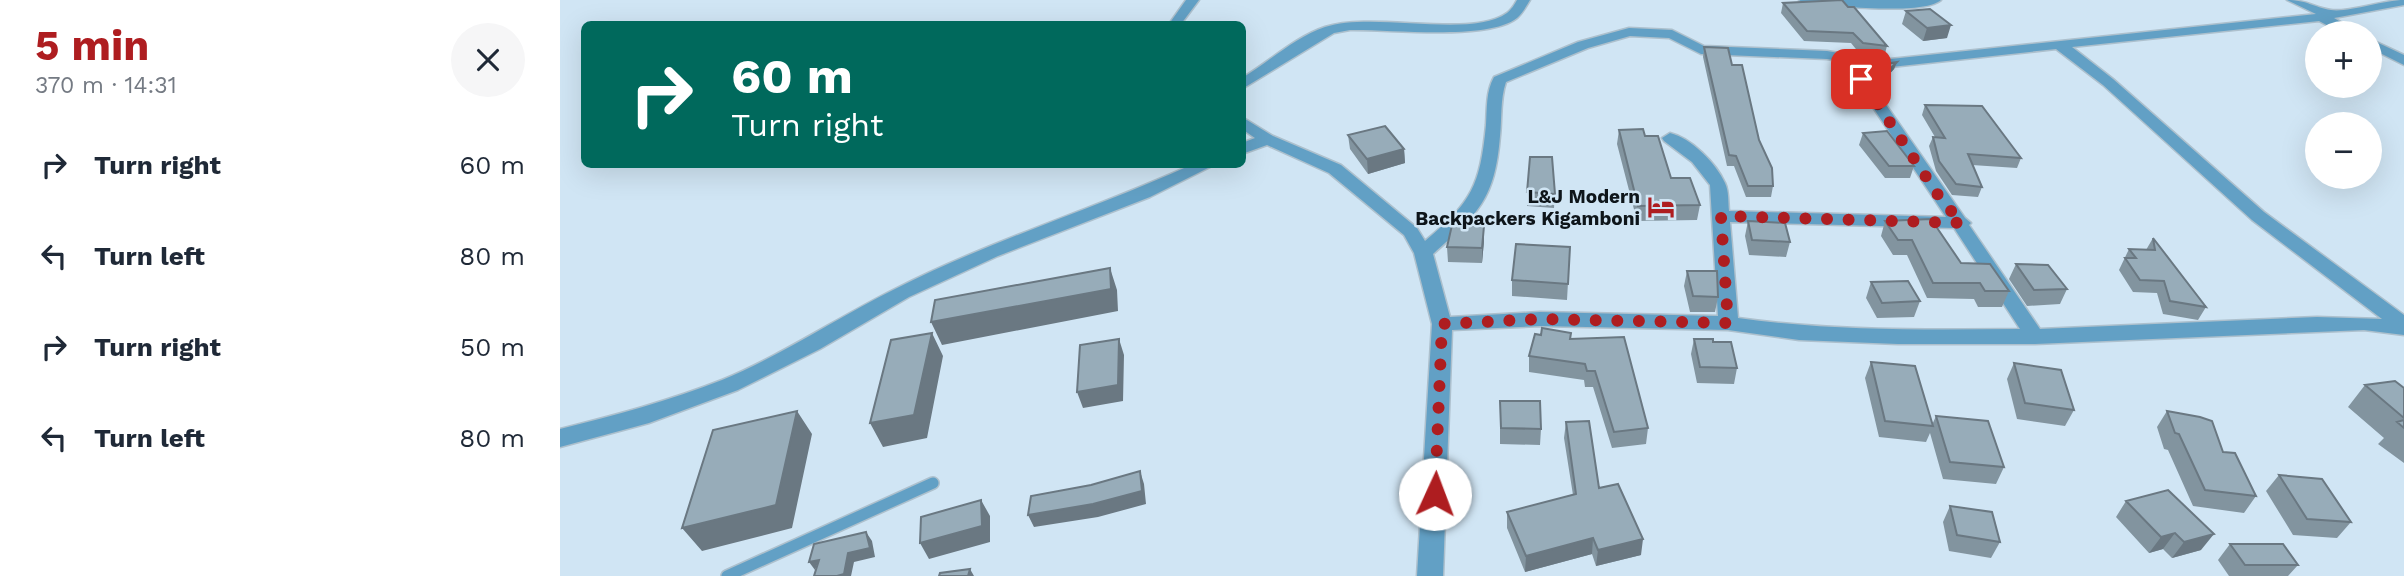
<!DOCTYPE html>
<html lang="en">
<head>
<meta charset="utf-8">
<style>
	:root { --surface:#fff; --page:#f6f6f7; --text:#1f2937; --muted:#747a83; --accent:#ae1d20 }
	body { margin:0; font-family:"Work Sans",sans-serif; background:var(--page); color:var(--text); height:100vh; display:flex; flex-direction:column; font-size:26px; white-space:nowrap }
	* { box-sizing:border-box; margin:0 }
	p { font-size:23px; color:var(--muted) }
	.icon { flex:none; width:38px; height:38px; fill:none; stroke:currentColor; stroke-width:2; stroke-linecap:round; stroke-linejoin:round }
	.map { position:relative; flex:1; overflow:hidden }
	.sheet { display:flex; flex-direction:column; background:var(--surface); width:560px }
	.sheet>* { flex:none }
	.hud { position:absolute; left:21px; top:21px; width:665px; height:147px; border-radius:10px; box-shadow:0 7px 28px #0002; background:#00695c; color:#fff; overflow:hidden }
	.fabs { position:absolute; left:1745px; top:21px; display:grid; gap:14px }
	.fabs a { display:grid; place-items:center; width:77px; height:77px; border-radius:50%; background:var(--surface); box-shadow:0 7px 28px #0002; font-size:35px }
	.pin { position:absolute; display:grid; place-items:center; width:60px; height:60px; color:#fff; margin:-30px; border-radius:14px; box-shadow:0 4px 10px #0006 }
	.me { position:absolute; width:77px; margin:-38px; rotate:2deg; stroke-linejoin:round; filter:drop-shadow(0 0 5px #0008) }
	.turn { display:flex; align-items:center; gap:24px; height:147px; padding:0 35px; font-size:32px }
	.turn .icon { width:91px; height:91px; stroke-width:2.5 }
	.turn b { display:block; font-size:49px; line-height:60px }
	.round { display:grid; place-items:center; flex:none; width:74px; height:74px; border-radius:37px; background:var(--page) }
	.head { display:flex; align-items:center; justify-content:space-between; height:119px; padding:0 35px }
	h1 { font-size:42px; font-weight:700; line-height:52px; color:var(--accent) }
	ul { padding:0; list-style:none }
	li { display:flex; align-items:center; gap:21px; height:91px; padding:0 35px }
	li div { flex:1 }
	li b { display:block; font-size:26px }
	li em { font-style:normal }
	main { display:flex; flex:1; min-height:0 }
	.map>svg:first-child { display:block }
</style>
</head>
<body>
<main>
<section class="sheet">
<div class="head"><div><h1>5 min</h1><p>370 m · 14:31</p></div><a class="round"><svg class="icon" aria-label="close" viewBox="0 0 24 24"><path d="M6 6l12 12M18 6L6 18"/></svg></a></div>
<ul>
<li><svg class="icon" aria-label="right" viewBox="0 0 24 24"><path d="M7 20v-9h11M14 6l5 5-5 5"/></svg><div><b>Turn right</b></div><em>60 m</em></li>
<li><svg class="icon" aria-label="left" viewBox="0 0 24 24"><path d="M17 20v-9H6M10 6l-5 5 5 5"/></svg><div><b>Turn left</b></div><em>80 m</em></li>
<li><svg class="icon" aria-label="right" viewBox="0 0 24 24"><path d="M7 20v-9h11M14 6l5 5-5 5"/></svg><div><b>Turn right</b></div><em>50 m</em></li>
<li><svg class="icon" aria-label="left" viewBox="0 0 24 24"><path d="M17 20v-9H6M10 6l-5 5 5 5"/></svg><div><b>Turn left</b></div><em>80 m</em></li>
</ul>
</section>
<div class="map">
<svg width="1844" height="576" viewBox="0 0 1844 576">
	<rect width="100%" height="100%" fill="#d0e5f4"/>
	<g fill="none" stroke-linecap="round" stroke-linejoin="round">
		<defs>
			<path id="lane" d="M167,576L373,483"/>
			<path id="street" d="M626,0H639L621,24H609Z
				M957,0H970C967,5 962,14 957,18C928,41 829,29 790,30L774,33L682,89V78C709,62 735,37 765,27C814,11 910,39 947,13C951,10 955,4 957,0Z
				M1239,0H1381C1362,16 1273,5 1245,4Z
				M1727,0C1747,0 1753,7 1771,10C1787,13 1823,0 1844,0V5L1774,18L1799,33H1782L1759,21L1512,47L1553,79L1704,212L1844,315V335L1804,330L1475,344H1338L1239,340L1168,330L980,326L892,330L883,576H857L872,324L854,253L844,235L769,173L707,145L682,154V143L695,138L682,129V117L713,136L781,165L857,228L865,241C912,202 920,186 926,125C927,109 926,91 934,77L1018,42L1069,28L1112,30L1144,46L1267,51L1321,60L1756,14ZM1070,36L1109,38L1141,54L1267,59L1301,65L1296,69L1294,79L1386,217L1169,211C1168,202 1169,191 1165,183C1156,163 1131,138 1110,133L1102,138L1104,141L1132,162L1150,185L1158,316L980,312L890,317L873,254C918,214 935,199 940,136C942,119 940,99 946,82L1028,48ZM1496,49L1543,85L1692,220L1822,319L1757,317L1480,329L1409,225L1411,223L1405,218L1308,79L1310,72L1322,68ZM1170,222L1394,228L1460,329C1365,330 1272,331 1178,318Z
				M1810,39L1844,55V65L1810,48Z
				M633,164H656L590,197L438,256L349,297L260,349L178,390L89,423L0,447V429C55,415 109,401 162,380C222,355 277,318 335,289C431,240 535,209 633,164Z"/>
		</defs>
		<use href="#lane" stroke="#adc0cd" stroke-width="14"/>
		<use href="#street" stroke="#adc0cd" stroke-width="3"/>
		<use href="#lane" stroke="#62a0c5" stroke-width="11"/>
		<use href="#street" fill="#62a0c5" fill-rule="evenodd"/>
	</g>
	<path fill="#82949f" d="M1223,3L1288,7L1327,46L1324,57L1300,54L1291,43L1244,41L1221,13Z
		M1346,11L1387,38L1363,41L1342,24Z
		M1144,47L1172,65L1199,140L1213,186L1211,197H1186L1174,166H1167L1143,57Z
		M1337,62L1334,69L1324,80L1317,72L1319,65Z
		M1365,105L1461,158L1457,168L1412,165L1422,187L1418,197L1392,195L1376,171L1369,146L1373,137H1375L1362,115Z
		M1059,130L1085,136L1111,178L1140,205L1137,220L1077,221L1057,144Z
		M1303,133L1354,166L1350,178H1325L1299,145Z
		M788,135L844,149L845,163L808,174L790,149Z
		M967,192L995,194L994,208L967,206Z
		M1188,221L1230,242L1226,257L1189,255L1185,236Z
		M1325,221L1401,263L1449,291L1442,307H1418L1414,299L1367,298L1347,255H1333L1321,236Z
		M1593,238L1646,307L1638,320L1603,314L1597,293L1573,292L1559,270L1569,249L1586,250Z
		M924,241L922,263L888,262L887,247Z
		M1010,247L1007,300L952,296V280Z
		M1456,264L1507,289L1500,304L1467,306L1449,279Z
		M1127,271L1158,297L1155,312H1130L1124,286Z
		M1311,282L1360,301L1354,317L1317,318L1306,298Z
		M1011,333V339L1088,428L1086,444L1052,448L1033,387H1025L1024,380L969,372V356L981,335Z
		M1134,339L1153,342L1177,368L1174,384L1137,383L1131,354Z
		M1311,362L1372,425L1376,416L1444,467L1436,484L1383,479L1370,433L1366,442L1319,437L1305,378Z
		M1454,363L1514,410L1505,426L1457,419L1447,379Z
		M1805,385L1844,388V463L1818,444L1824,438L1788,407Z
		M940,401L981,429L980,445L940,444Z
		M1607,411L1663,452L1696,496L1684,513L1633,506L1608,450L1604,449L1597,427Z
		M1006,422L1039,488L1081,555L1036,566L1032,554L965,572L947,528V512L1013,495L1004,438Z
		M1719,475L1791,522L1777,538L1733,535L1706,491Z
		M1566,501L1641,550L1612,558L1603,549L1589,553L1556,517Z
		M1390,506L1440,542L1431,558L1389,551L1383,522Z
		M1670,544L1738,565L1728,576H1669L1658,560Z"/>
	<path fill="#6a7882" d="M1391,25L1387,38L1363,41L1367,28Z
		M1337,62L1334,69L1324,80L1326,73Z
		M844,149L845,163L808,174L807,159Z
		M924,226V241L922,263V248Z
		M550,268L557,290L558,311L382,345L371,322Z
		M372,333L383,356L367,438L323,447L310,423Z
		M559,339L564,355L563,401L523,408L517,392Z
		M237,411L252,434L232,528L142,551L122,528Z
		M580,471L584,484L586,504L538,517L474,527L468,515Z
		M421,500L430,516V542L369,559L360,543Z
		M306,532L312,541L315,557L294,562L291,576H277L288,553Z
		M1615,533L1603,549L1589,553L1601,537Z
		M1654,534L1641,550L1612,558L1624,542Z
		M1033,538L1032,554L965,572L966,556Z
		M1083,539L1081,555L1036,566L1038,550Z
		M259,560L255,570L249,562Z
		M410,569L414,576H408Z"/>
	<path fill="#97acb9" stroke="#6a7882" stroke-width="2" d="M1282,0L1288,7H1294L1327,46L1303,43L1293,33L1247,31L1223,3Z
		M1370,9L1391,25L1367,28L1346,11Z
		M1144,47L1168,48L1172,65H1182L1199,140L1212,168L1213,186H1188L1176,156L1169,155Z
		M1337,62L1326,73L1319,65Z
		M1365,105L1422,106L1461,158L1408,154L1422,187L1396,184L1379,161L1373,137L1385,138Z
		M825,126L844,149L807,159L788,135Z
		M1083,129L1085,136H1098L1111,178H1130L1140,205L1078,206L1059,130Z
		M1327,131L1354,166H1329L1303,133Z
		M970,157H992L995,194L967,192Z
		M1371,219L1401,263L1430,264L1449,291H1425L1420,283H1373L1352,240H1338L1325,221Z
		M1188,221L1225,223L1230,242L1192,240Z
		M892,225L924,226L922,248L887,247Z
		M1593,238L1646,307L1610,301L1604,281L1580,280L1565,258H1576L1569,249L1595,250Z
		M956,244L1010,247L1008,284L952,280Z
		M1456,264L1488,265L1507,289L1474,290Z
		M550,268L551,289L371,322L375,300Z
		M1127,271H1157L1158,297L1133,296Z
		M1348,281L1360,301L1322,303L1311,282Z
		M982,328L1011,333L1010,339L1064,337L1088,428L1054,432L1035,371H1027L1025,364L969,356L975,334L981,335Z
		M372,333L354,415L310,423L331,340Z
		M559,339L558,385L517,392L520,345Z
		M1134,339H1153V342H1171L1177,368L1140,367Z
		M1311,362L1355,366L1373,426L1325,421Z
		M1454,363L1501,370L1514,410L1465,403Z
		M1835,381L1844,388V418L1805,385Z
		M940,401H980L981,429L941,428Z
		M237,411L216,505L122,528L153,430Z
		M1607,411L1640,417L1652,421L1663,452L1675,453L1696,496L1645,490L1619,434L1615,433Z
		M1376,416L1428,421L1444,467L1390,462Z
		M1844,420V428L1837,422Z
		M1029,421L1039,488L1058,484L1083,539L1038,550L1033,538L966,556L947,512L1016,494L1006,422Z
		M580,471L582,491L533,504L468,515L471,496L531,485Z
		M1719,475L1762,479L1791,522L1747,519Z
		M1608,490L1654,534L1624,542L1615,533L1601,537L1566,501Z
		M421,500L422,526L360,543L361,517Z
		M1390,506L1432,512L1440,542L1397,535Z
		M306,532L310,548L288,553L284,574L277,576H254L259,560L249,562L254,544Z
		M1670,544H1723L1738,565H1685Z
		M410,569L408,576H379L380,573Z"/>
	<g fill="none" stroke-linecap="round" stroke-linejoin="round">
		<path stroke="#ae1d20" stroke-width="12" stroke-dasharray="0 21.6" d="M875,494L882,324L980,319L1168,323L1161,216L1402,223L1382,201L1301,79"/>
	</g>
	<defs>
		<symbol id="hotel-bare" viewBox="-9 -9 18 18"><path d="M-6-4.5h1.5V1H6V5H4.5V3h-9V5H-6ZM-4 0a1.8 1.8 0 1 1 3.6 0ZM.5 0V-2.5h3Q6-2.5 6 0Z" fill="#ae1d20" stroke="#d0e5f4" stroke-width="2.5" paint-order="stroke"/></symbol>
	</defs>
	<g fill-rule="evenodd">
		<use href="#hotel-bare" x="1082" y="188" width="38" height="38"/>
	</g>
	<g text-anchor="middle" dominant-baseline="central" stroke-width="5" stroke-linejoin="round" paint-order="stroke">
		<g font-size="19" font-weight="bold" fill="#0e151a" stroke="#d0e5f4" text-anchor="end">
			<text x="1080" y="196">L&amp;J Modern<tspan x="1080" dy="22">Backpackers Kigamboni</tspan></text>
		</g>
	</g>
</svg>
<div class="fabs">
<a>+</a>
<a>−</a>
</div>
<div class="pin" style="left:1301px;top:79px;background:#d93025"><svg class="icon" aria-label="arrive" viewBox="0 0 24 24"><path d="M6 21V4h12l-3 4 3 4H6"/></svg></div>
<svg class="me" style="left:875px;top:494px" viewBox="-20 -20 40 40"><circle r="19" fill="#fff"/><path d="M0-13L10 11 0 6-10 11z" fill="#ae1d20"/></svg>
<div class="hud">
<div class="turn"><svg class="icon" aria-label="right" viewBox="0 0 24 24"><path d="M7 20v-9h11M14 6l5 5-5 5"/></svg><div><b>60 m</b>Turn right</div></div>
</div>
</div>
</main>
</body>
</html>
